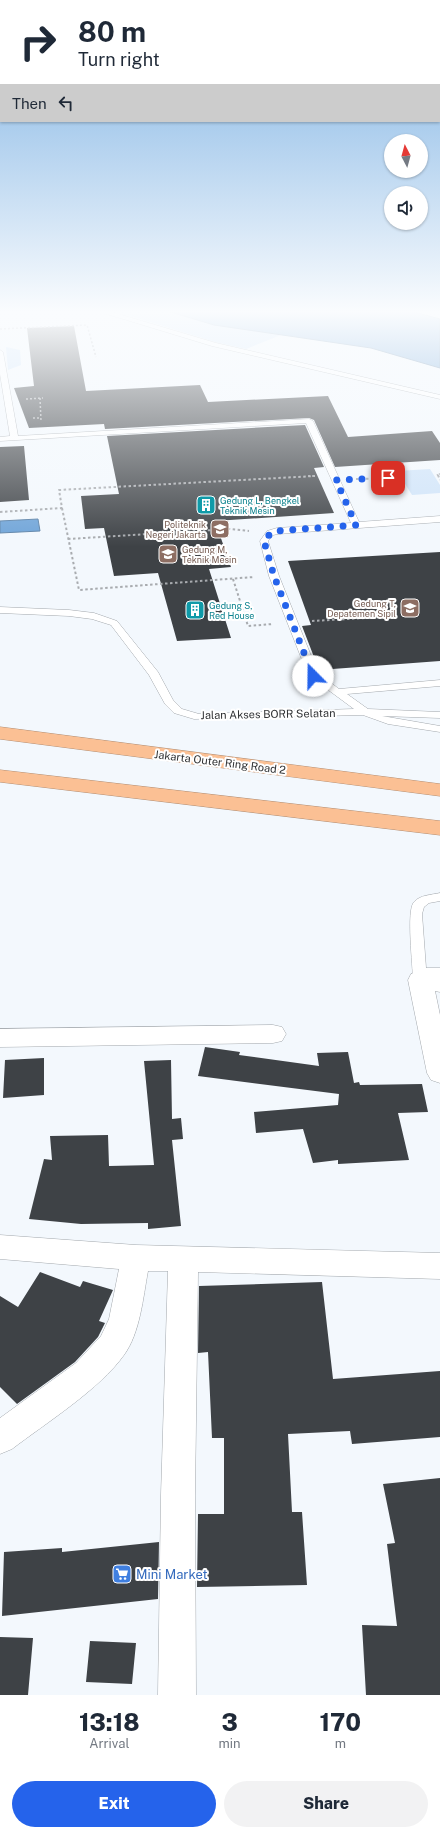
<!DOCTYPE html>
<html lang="en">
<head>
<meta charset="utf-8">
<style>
	:root { --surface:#fff; --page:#f2f2f3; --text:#1f2937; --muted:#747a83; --accent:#2563eb }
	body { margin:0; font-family:"Public Sans",sans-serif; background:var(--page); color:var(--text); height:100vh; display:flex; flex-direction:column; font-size:15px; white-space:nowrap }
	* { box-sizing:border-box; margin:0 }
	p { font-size:13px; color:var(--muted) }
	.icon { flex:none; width:22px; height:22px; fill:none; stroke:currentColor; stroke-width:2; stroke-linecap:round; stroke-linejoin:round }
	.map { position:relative; height:1695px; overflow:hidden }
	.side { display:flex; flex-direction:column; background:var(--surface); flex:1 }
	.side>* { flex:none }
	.banner { position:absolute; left:0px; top:0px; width:440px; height:122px; box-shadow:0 1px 3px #0004; background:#fff; color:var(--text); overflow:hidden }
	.needle { width:26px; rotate:354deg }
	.fabs { position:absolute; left:384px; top:134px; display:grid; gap:8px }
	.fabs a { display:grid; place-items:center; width:44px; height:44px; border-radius:50%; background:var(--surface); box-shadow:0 1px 3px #0004; font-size:20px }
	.pin { position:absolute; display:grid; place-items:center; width:34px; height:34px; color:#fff; margin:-17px; border-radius:8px; box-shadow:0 2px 6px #0006 }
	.me { position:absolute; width:44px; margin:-22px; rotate:338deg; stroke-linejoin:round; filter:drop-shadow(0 0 3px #0008) }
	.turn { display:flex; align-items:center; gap:14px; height:84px; padding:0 12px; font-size:18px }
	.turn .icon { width:52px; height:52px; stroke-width:2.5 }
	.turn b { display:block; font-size:28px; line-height:34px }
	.then { display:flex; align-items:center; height:38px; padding:0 12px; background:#0003; gap:8px; font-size:15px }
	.eta { display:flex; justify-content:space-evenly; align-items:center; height:68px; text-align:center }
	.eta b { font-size:24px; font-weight:800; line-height:28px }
	.primary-button { display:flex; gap:8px; margin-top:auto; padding:8px 12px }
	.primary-button a { flex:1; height:46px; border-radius:24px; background:var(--accent); color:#fff; font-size:16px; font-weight:800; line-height:46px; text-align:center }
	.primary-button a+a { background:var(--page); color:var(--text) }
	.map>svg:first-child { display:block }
</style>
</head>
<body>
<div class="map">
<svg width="440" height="1695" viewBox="0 0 440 1695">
	<rect width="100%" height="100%" fill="#f3f8fd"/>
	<path fill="#cee3f9" d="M112,310H164L214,325L281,335L246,349L215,342Z
		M6,347L20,350L21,365L8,370Z
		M430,469L440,485V493L412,495L397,471Z"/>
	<path fill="#6fa4d8" stroke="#5c82a7" d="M164,310H407L440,319V368L371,348L214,325Z
		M38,519L40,531L0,533V521Z"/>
	<path fill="#3e4246" d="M74,326L86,391L200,385L208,402L328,396L348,437L432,431L440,443V460L335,467L314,420L309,418L105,429L104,424L29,428L14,388L34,386L27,328Z
		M305,425L324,467L314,468L334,513L215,521L231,567L209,569L231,638L177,641L158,573L114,576L104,528L85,529L81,496L119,494L107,436Z
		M24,446L29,500L0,502V447Z
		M440,552V661L319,670L302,626L311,625L288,561Z
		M205,1047L240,1052L239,1055L319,1066L317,1053L348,1052L354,1083L359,1082L360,1085L422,1084L428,1112L398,1113L409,1160L338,1164V1160L313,1163L303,1129L256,1133L254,1112L338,1105L339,1094L198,1076Z
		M44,1058V1095L3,1098L5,1060Z
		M171,1060L172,1119L181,1118L183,1139L172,1140L181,1226L148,1229V1223L81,1224L29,1219L44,1159L52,1160L50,1136L108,1135L109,1166L154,1165L144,1061Z
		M40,1272L80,1287L83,1281L113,1290L99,1321L105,1323L98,1337L75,1362L17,1404L0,1387V1296L18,1307Z
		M322,1282L333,1379L440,1371V1437L352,1444L350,1431L288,1434L292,1512H302L307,1585L197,1587L198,1514H224V1438H212L208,1352L198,1353L199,1286Z
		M440,1478V1695H366L362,1625L397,1626L387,1544L395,1543L383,1484Z
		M159,1542L158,1599L2,1616L4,1552L62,1548V1552Z
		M0,1637L33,1638L28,1695H0Z
		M90,1641L136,1643L132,1684L86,1682Z"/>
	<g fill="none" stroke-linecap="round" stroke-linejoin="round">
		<defs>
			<path id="service" d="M94,310H105L216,343L440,395V399L212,346Z
				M0,350L3,352L18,436L309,419L313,421L359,522L440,516V522L278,534L273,535L268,541L279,576L318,673L339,689L440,680V686L347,694L368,709L440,712V718L382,716L440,726V732L388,724L363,715L194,719L174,713L165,704L149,675L111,625L92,619L69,616L0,613V607L69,610L94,613L117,621L158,672L173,700L182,709L199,714L354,709L308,675L269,576L260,541L267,531L277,528L351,523L306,423L0,441V437L10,436L0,374Z
				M440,893V901L429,903L424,907L422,914L426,968H440V978L426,977L425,983H415L413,980C413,967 406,910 414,902C420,895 431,895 440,893Z"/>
			<path id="minor" d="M420,971L440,974V992L435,991L440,1015V1083L431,1080L427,1073L408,980L411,974Z
				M273,1025L282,1027L286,1034L282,1041L273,1043L0,1047V1029Z
				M0,1235L136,1245L440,1253V1279L198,1272L195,1495L196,1695H158L161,1495L168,1271H148C143,1298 140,1333 124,1355C100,1389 46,1423 12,1449L0,1454V1418L76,1363L101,1336L109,1319L119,1269L0,1259Z"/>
			<path id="motorway" d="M0,727L440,784V796L0,739Z
				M0,770L440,821V835L0,782Z"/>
		</defs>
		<use href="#service" stroke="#a3a8ad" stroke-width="1"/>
		<use href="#minor" stroke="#a3a8ad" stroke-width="1"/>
		<use href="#motorway" stroke="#b48e72" stroke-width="1"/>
		<path stroke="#a8abaf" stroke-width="1.5" stroke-dasharray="2 2" stroke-linecap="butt" d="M0,329L87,325L96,357
			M40,398L41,421
			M26,399L43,398
			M33,418H41
			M308,476H315
			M438,476L437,474H440"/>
		<path stroke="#a8abaf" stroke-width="2" stroke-dasharray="2.5 2.5" stroke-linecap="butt" d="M438,475L440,480
			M356,479L402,478
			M62,508L79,590L254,577
			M0,512L62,508L59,490L315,476
			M68,539L229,529L249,531
			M233,579L248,626L273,624
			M312,621L383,617"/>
		<use href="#service" fill="#fff" fill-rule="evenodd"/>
		<use href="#minor" fill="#fff" fill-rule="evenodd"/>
		<use href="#motorway" fill="#fbc094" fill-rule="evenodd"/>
	</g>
	<linearGradient id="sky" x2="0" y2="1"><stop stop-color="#77aee2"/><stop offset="0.57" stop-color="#fafcfe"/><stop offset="1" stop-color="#fafcfe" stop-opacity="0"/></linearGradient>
	<rect width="440" height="547" fill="url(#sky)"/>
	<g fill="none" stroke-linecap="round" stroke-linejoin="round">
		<path stroke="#2563eb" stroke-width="7" stroke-dasharray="0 12.6" d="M313,676L274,576L264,541L270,534L277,531L356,525L336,480L388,478"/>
	</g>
	<defs>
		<symbol id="building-square" viewBox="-11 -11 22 22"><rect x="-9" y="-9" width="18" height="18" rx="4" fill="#0f9aa8" stroke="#fff"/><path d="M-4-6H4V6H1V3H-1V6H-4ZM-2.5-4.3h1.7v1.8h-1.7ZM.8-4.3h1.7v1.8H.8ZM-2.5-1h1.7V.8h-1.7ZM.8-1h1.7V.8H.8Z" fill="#fff"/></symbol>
		<symbol id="university-square" viewBox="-11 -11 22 22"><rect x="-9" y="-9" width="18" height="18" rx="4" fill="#8d6e63" stroke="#fff"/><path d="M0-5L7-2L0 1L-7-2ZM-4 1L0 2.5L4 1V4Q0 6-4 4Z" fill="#fff"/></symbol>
		<symbol id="supermarket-square" viewBox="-11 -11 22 22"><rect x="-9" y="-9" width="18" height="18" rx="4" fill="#3f7fe0" stroke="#fff"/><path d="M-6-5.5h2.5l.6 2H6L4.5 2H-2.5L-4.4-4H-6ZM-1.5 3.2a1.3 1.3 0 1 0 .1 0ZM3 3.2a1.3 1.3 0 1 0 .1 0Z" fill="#fff"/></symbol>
	</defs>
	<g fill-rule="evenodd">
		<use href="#building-square" x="195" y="494" width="22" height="22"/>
		<use href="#university-square" x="209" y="518" width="22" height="22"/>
		<use href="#university-square" x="157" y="543" width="22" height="22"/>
		<use href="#university-square" x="399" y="597" width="22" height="22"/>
		<use href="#building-square" x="184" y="599" width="22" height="22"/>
		<use href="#supermarket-square" x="111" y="1563" width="22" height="22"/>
	</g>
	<g text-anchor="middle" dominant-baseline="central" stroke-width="4" stroke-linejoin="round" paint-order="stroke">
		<g font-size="9" fill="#0d838f" stroke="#fff" text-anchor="start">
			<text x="220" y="500">Gedung L, Bengkel<tspan x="220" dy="10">Teknik Mesin</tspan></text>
			<text x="209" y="605">Gedung S,<tspan x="209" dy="10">Red House</tspan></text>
		</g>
		<g font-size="9" fill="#785e54" stroke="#fff" text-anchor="end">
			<text x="206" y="524">Politeknik<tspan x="206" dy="10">Negeri Jakarta</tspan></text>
			<text x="182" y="549" text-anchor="start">Gedung M,<tspan x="182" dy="10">Teknik Mesin</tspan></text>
			<text x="396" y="603">Gedung T,<tspan x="396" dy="10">Depatemen Sipil</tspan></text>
		</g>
		<g font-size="11" fill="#303234" stroke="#fff">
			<text transform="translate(268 714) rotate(-1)">Jalan Akses BORR Selatan</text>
			<text transform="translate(220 762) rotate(7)">Jakarta Outer Ring Road 2</text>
		</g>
		<g font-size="13" fill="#366cbe" stroke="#fff" text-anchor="start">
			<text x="136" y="1574">Mini Market</text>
		</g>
	</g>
</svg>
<div class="fabs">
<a><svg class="needle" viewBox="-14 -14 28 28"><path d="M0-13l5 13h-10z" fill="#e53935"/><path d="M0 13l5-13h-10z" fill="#747a83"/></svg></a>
<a><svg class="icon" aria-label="sound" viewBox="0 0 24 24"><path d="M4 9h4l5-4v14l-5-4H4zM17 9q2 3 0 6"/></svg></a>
</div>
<div class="pin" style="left:388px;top:478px;background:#d93025"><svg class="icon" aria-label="arrive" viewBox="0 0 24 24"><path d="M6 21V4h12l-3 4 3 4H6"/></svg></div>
<svg class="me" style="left:313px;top:676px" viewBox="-20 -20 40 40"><circle r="19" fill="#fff"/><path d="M0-13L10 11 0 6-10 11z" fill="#2563eb"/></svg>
<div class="banner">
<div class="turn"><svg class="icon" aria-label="right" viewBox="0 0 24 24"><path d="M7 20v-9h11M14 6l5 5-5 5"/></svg><div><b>80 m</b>Turn right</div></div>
<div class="then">Then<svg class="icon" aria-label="left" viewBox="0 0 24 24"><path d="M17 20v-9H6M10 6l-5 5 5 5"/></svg></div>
</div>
</div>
<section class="side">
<div class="eta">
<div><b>13:18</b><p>Arrival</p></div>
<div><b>3</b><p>min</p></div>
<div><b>170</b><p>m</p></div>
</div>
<div class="primary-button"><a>Exit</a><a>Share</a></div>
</section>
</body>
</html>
